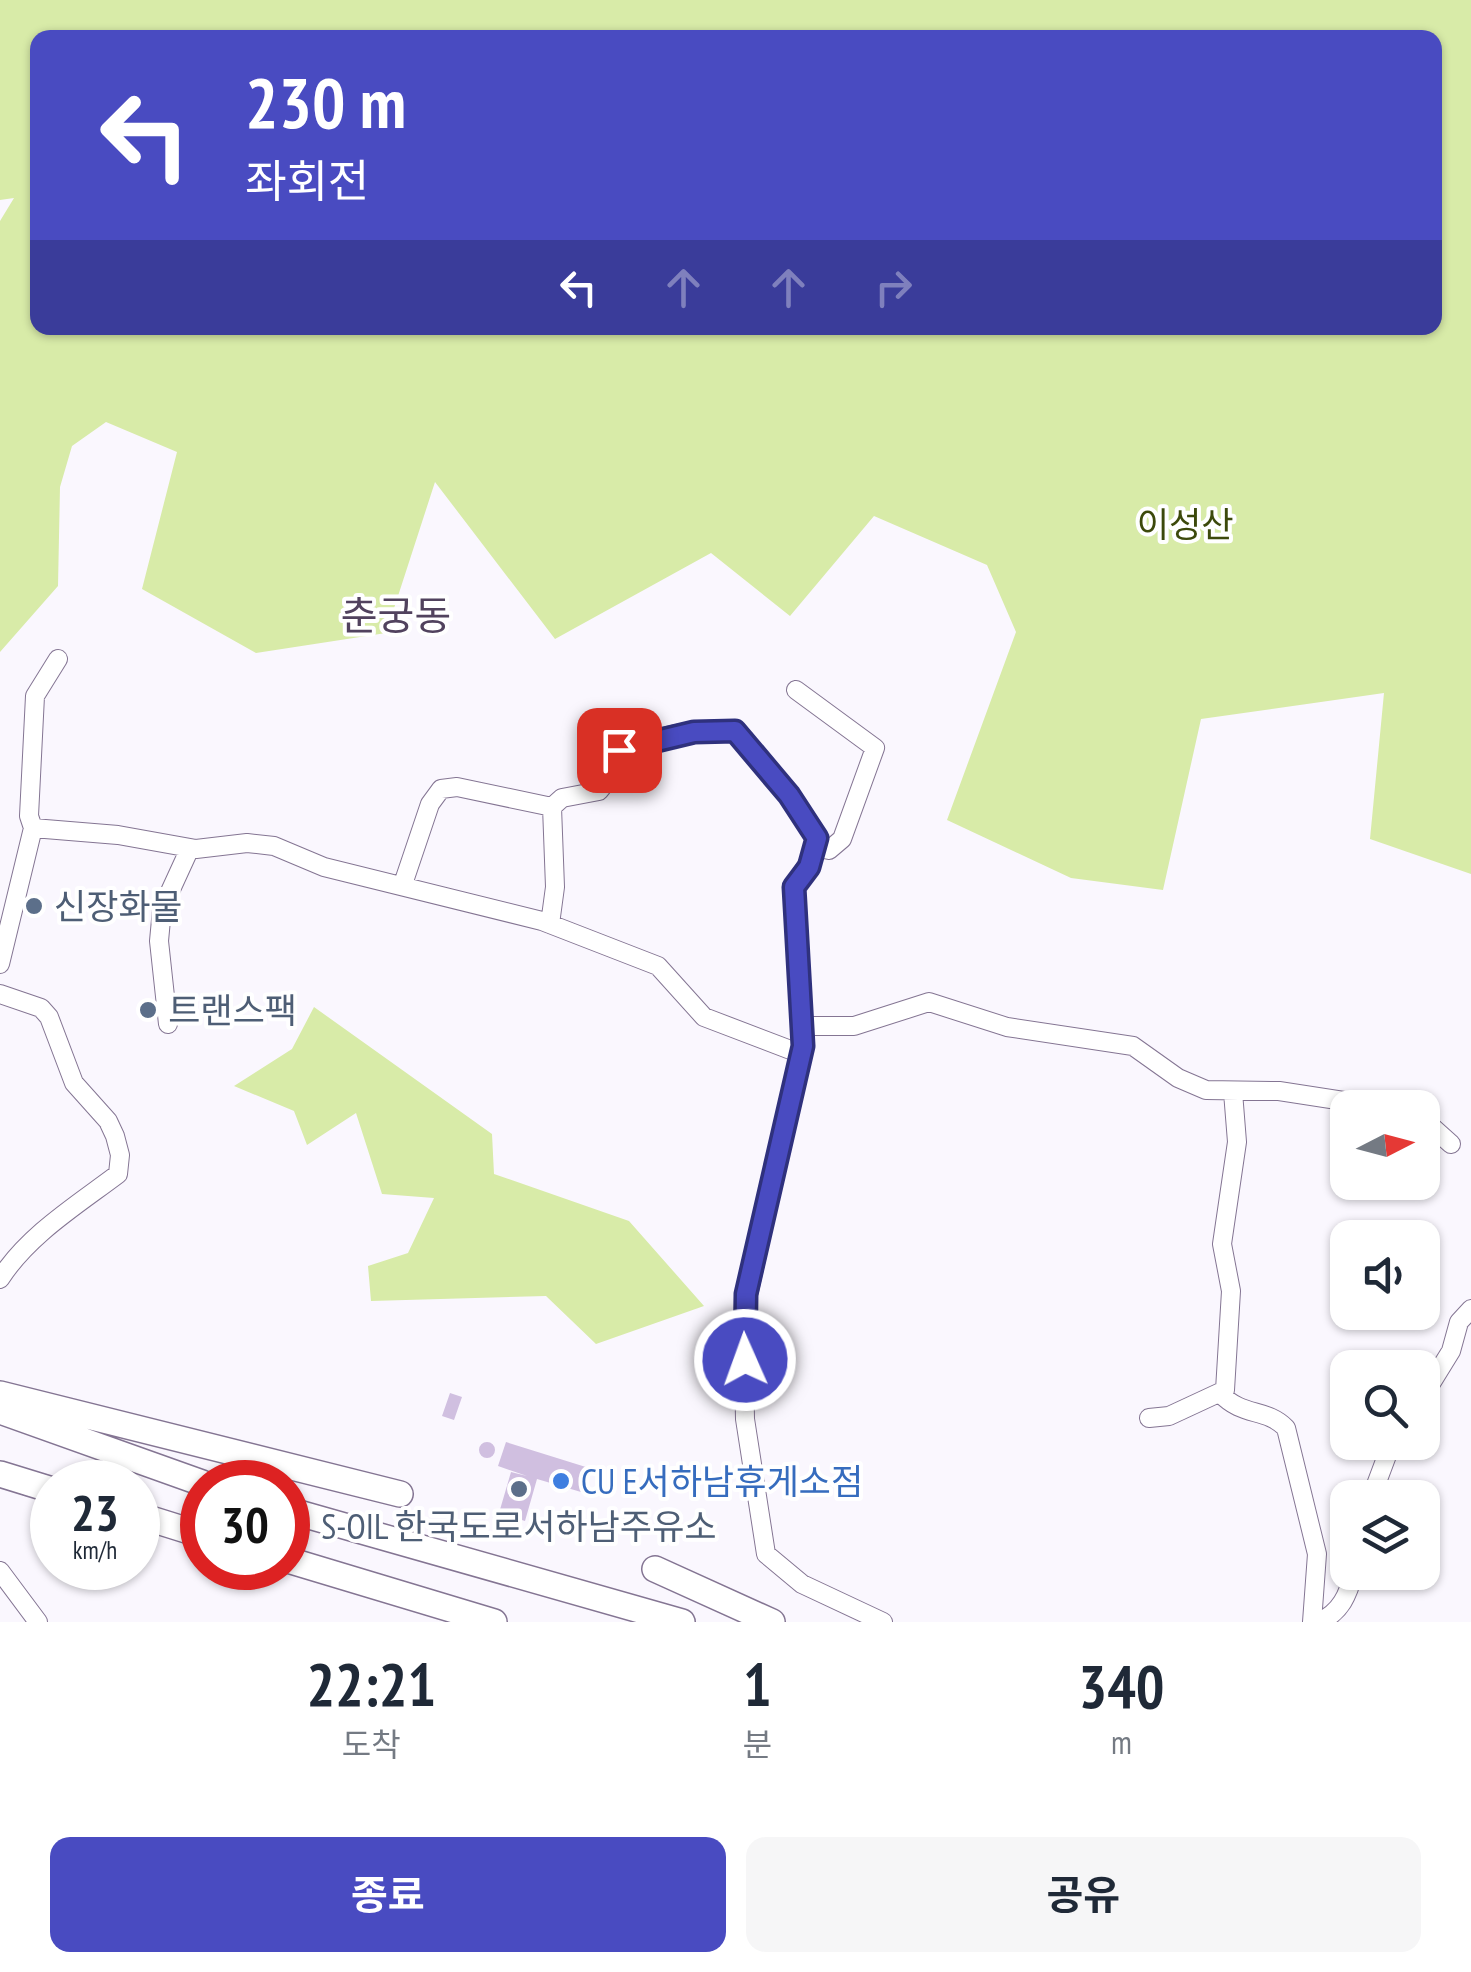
<!DOCTYPE html>
<html lang="ko">
<head>
<meta charset="utf-8">
<style>
	:root { --surface:#fff; --page:#f6f6f7; --text:#1f2937; --muted:#747a83; --accent:#494bc1 }
	body { margin:0; font-family:"PT Sans Narrow","Noto Sans KR",sans-serif; background:var(--page); color:var(--text); height:100vh; display:flex; flex-direction:column; font-size:38px; white-space:nowrap }
	* { box-sizing:border-box; margin:0 }
	p { font-size:32px; color:var(--muted) }
	.icon { flex:none; width:55px; height:55px; fill:none; stroke:currentColor; stroke-width:2; stroke-linecap:round; stroke-linejoin:round }
	.map { position:relative; height:1622px; overflow:hidden }
	.sheet { display:flex; flex-direction:column; background:var(--surface); flex:1 }
	.sheet>* { flex:none }
	.banner { position:absolute; left:30px; top:30px; width:1412px; height:305px; border-radius:20px; box-shadow:0 2px 8px #0004; background:#494bc1; color:#fff; overflow:hidden }
	.needle { width:65px; rotate:84deg }
	.fabs { position:absolute; left:1330px; top:1090px; display:grid; gap:20px }
	.fabs a { display:grid; place-items:center; width:110px; height:110px; border-radius:20px; background:var(--surface); box-shadow:0 2px 8px #0004; font-size:50px }
	.speed { position:absolute; left:30px; top:1460px; display:flex; gap:20px; font-size:50px; font-weight:700; text-align:center }
	.speed>* { display:grid; place-content:center; width:130px; height:130px; border-radius:50%; background:var(--surface); box-shadow:0 2px 8px #0004; line-height:1 }
	.speed small { font-size:25px; font-weight:400 }
	.speed .limit { border:15px solid #d22; background:#fff; color:#111 }
	.pin { position:absolute; display:grid; place-items:center; width:85px; height:85px; color:#fff; margin:-42px; border-radius:20px; box-shadow:0 5px 15px #0006 }
	.me { position:absolute; width:110px; margin:-55px; rotate:358deg; stroke-linejoin:round; filter:drop-shadow(0 0 8px #0008) }
	.turn { display:flex; align-items:center; gap:35px; height:210px; padding:0 50px; font-size:45px }
	.turn .icon { width:130px; height:130px; stroke-width:2.5 }
	.turn b { display:block; font-size:70px; line-height:85px }
	.lanes { display:flex; align-items:center; height:95px; padding:0 50px; background:#0003; justify-content:center; gap:50px; direction:ltr }
	.lanes .off { opacity:.35 }
	.eta { display:flex; justify-content:space-evenly; align-items:center; height:170px; text-align:center }
	.eta b { font-size:60px; font-weight:700; line-height:70px }
	.primary-button { display:flex; gap:20px; margin-top:auto; padding:20px 50px }
	.primary-button a { flex:1; height:115px; border-radius:20px; background:var(--accent); color:#fff; font-size:40px; font-weight:700; line-height:115px; text-align:center }
	.primary-button a+a { background:var(--page); color:var(--text) }
	.map>svg:first-child { display:block }
</style>
</head>
<body>
<div class="map">
<svg width="1471" height="1622" viewBox="0 0 1471 1622">
	<rect width="100%" height="100%" fill="#faf7fe"/>
	<path fill="#d8eba8" fill-rule="evenodd" d="M0,0H1471V874L1370,839L1384,693L1201,719L1163,890L1071,878L947,820L1016,632L987,565L874,516L790,616L711,553L555,639L435,482L386,633L256,653L142,589L177,452L106,422L72,446L60,487L58,586L0,652V221L14,198L0,200ZM38,38H1435V328H38Z
		M314,1007L492,1134L494,1174L629,1221L704,1306L596,1344L546,1296L371,1301L368,1266L408,1253L434,1198L382,1194L356,1113L307,1145L294,1111L234,1086L292,1049Z"/>
	<path fill="#d0bfe0" d="M450,1393L462,1397L454,1420L442,1416Z
		M479 1450a8 8 0 1 1 16 0a8 8 0 1 1-16 0Z
		M506,1442L589,1468L581,1492L537,1479L525,1521L499,1513L511,1472L527,1476L498,1466Z"/>
	<g fill="none" stroke-linecap="round" stroke-linejoin="round">
		<defs>
			<path id="minor" d="M796,690L875,748L842,839L829,850L818,848
				M33,828L29,816L35,696L58,659
				M403,884L430,804L441,789L457,787L552,807
				M550,924L555,887L552,807L562,798L599,791L611,776L619,750C655,738 696,726 735,731L806,818L818,848L793,887L803,1045L743,1318L745,1419L766,1554L802,1584L883,1622
				M0,964L33,828L118,835L196,849L247,843L274,846L324,867L542,921L658,966L704,1017L801,1054
				M0,994L41,1008L49,1017L74,1083L108,1121L115,1136L120,1155L118,1174C77,1205 28,1235 0,1279
				M168,1024L159,941L162,909L190,848
				M803,1026H854L929,1002L1007,1027L1133,1046L1178,1078L1206,1090L1279,1091L1389,1108
				M1422,1118L1451,1144
				M1220,1393C1243,1418 1265,1407 1286,1428L1317,1554L1312,1622
				M1422,1398L1451,1351L1459,1322L1471,1309
				M1149,1418L1169,1416L1225,1390L1231,1291L1222,1244L1237,1142L1233,1092
				M1371,1498L1392,1442
				M0,1571L38,1622
				M1319,1622C1341,1612 1348,1595 1354,1572"/>
			<path id="highway" d="M0,1394L400,1494
				M0,1411L202,1483
				M0,1474L52,1490
				M288,1510L682,1622
				M138,1515L202,1535
				M288,1560L494,1622
				M655,1569L772,1622"/>
		</defs>
		<use href="#minor" stroke="#847593" stroke-width="20"/>
		<use href="#highway" stroke="#847593" stroke-width="28"/>
		<use href="#minor" stroke="#fff" stroke-width="18"/>
		<use href="#highway" stroke="#fff" stroke-width="25"/>
	</g>
	<g fill="none" stroke-linecap="round" stroke-linejoin="round">
		<defs>
			<path id="route" d="M619,750L694,732L735,731L789,795L817,838L809,867L794,887L803,1046L746,1294L745,1360"/>
		</defs>
		<use href="#route" stroke="#2f317d" stroke-width="25"/>
		<use href="#route" stroke="#494bc1" stroke-width="18"/>
	</g>
	<g fill="#5c6f8a" stroke="#fff" stroke-width="4">
		<circle cx="34" cy="906" r="10"/>
		<circle cx="148" cy="1010" r="10"/>
		<circle cx="519" cy="1489" r="10"/>
	</g>
	<circle fill="#3f7fe0" stroke="#fff" stroke-width="4" cx="561" cy="1481" r="10"/>
	<g text-anchor="middle" dominant-baseline="central" stroke-width="8" stroke-linejoin="round" paint-order="stroke">
		<g font-size="35" fill="#3c490b" stroke="#fff">
			<text x="1185" y="524">이성산</text>
		</g>
		<g font-size="35" fill="#4e5e75" stroke="#fff" text-anchor="start">
			<text x="54" y="906">신장화물</text>
			<text x="168" y="1010">트랜스팩</text>
			<text x="519" y="1526" text-anchor="middle">S-OIL 한국도로서하남주유소</text>
		</g>
		<g font-size="35" fill="#366cbe" stroke="#fff" text-anchor="start">
			<text x="581" y="1481">CU E서하남휴게소점</text>
		</g>
		<g font-size="40" fill="#51425e" stroke="#fff">
			<text x="396" y="615">춘궁동</text>
		</g>
	</g>
</svg>
<div class="fabs">
<a><svg class="needle" viewBox="-14 -14 28 28"><path d="M0-13l5 13h-10z" fill="#e53935"/><path d="M0 13l5-13h-10z" fill="#747a83"/></svg></a>
<a><svg class="icon" aria-label="sound" viewBox="0 0 24 24"><path d="M4 9h4l5-4v14l-5-4H4zM17 9q2 3 0 6"/></svg></a>
<a><svg class="icon" aria-label="search" viewBox="0 0 24 24"><circle cx="10" cy="10" r="6"/><path d="M15 15l6 6"/></svg></a>
<a><svg class="icon" aria-label="layers" viewBox="0 0 24 24"><path d="M12 4l9 5-9 5-9-5zM3 14l9 5 9-5"/></svg></a>
</div>
<div class="speed"><div>23<small>km/h</small></div><div class="limit">30</div></div>
<div class="pin" style="left:619px;top:750px;background:#d93025"><svg class="icon" aria-label="arrive" viewBox="0 0 24 24"><path d="M6 21V4h12l-3 4 3 4H6"/></svg></div>
<svg class="me" style="left:745px;top:1360px" viewBox="-20 -20 40 40"><circle r="17" fill="#494bc1" stroke="#fff" stroke-width="3"/><path d="M0-11L8 9 0 5-8 9z" fill="#fff"/></svg>
<div class="banner">
<div class="turn"><svg class="icon" aria-label="left" viewBox="0 0 24 24"><path d="M17 20v-9H6M10 6l-5 5 5 5"/></svg><div><b>230 m</b>좌회전</div></div>
<div class="lanes"><svg class="icon" aria-label="left" viewBox="0 0 24 24"><path d="M17 20v-9H6M10 6l-5 5 5 5"/></svg><svg class="icon off" aria-label="ahead" viewBox="0 0 24 24"><path d="M12 20V5M6 11l6-6 6 6"/></svg><svg class="icon off" aria-label="ahead" viewBox="0 0 24 24"><path d="M12 20V5M6 11l6-6 6 6"/></svg><svg class="icon off" aria-label="right" viewBox="0 0 24 24"><path d="M7 20v-9h11M14 6l5 5-5 5"/></svg></div>
</div>
</div>
<section class="sheet">
<div class="eta">
<div><b>22:21</b><p>도착</p></div>
<div><b>1</b><p>분</p></div>
<div><b>340</b><p>m</p></div>
</div>
<div class="primary-button"><a>종료</a><a>공유</a></div>
</section>
</body>
</html>
